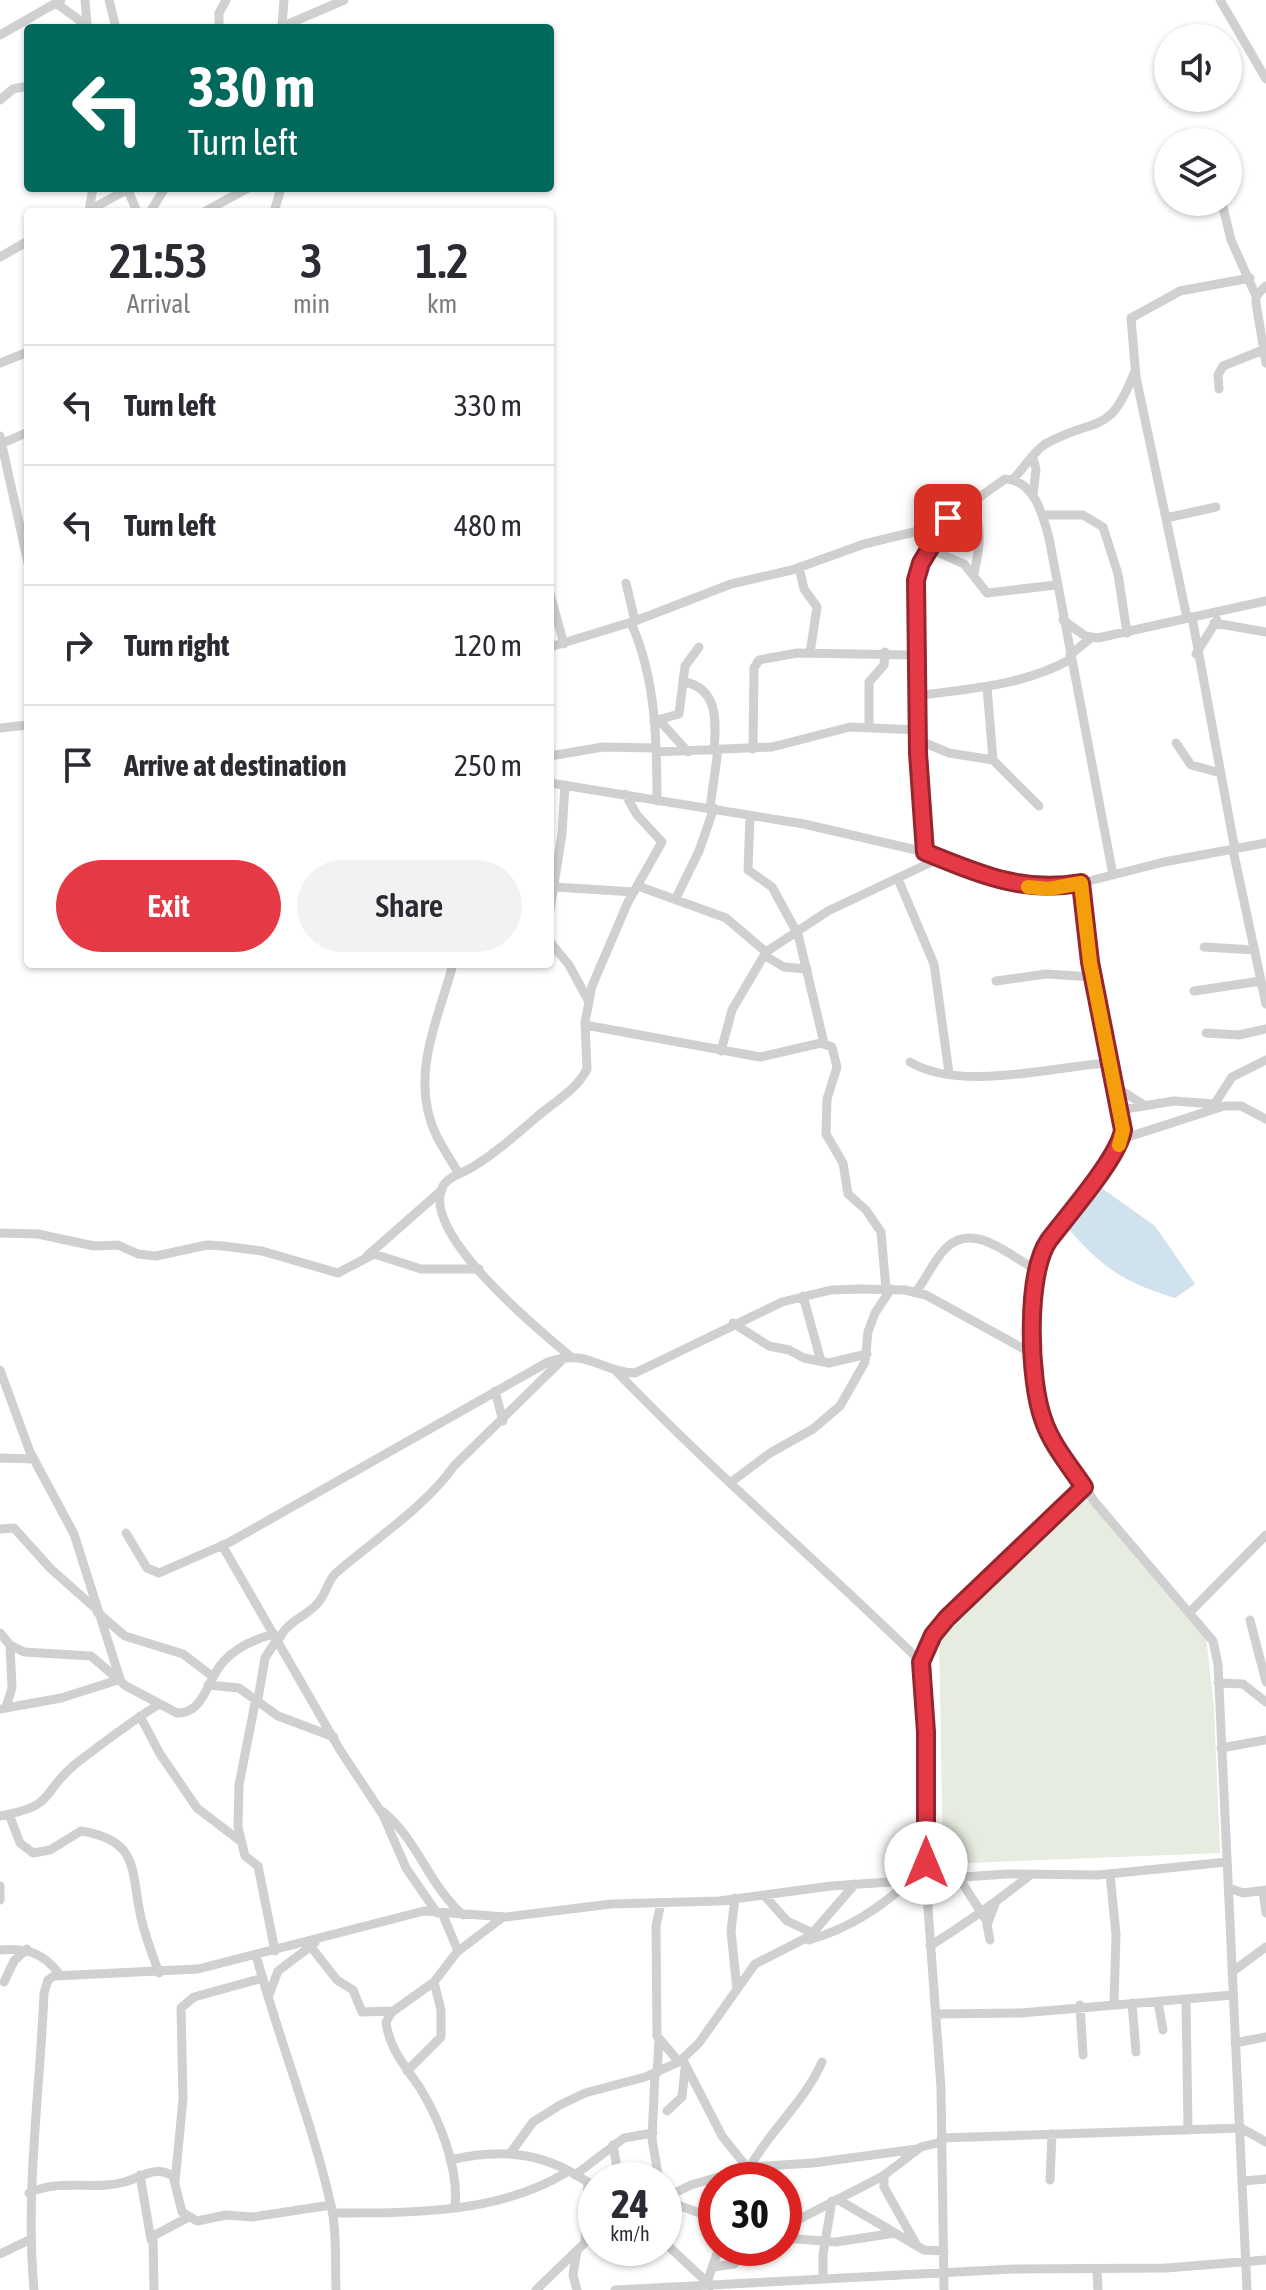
<!DOCTYPE html>
<html lang="en">
<head>
<meta charset="utf-8">
<style>
	:root { --surface:#fff; --page:#f2f2f3; --text:#2b2b33; --muted:#7c7c81; --line:#e1e1e2; --accent:#e63946 }
	body { margin:0; font-family:"Asap Condensed",sans-serif; background:var(--page); color:var(--text); height:100vh; display:flex; flex-direction:column; font-size:30px; white-space:nowrap }
	* { box-sizing:border-box; margin:0 }
	p { font-size:26px; color:var(--muted) }
	.icon { flex:none; width:44px; height:44px; fill:none; stroke:currentColor; stroke-width:2; stroke-linecap:round; stroke-linejoin:round }
	.map { position:relative; flex:1; overflow:hidden }
	.drawer { position:absolute; left:24px; top:208px; width:530px; height:760px; display:flex; flex-direction:column; background:var(--surface); border-radius:8px; box-shadow:0 2px 6px #0004 }
	.drawer>* { flex:none }
	.guide { position:absolute; left:24px; top:24px; width:530px; height:168px; border-radius:8px; box-shadow:0 2px 6px #0004; background:#00695c; color:#fff; overflow:hidden }
	.controls { position:absolute; left:1154px; top:24px; display:grid; gap:16px }
	.controls a { display:grid; place-items:center; width:88px; height:88px; border-radius:50%; background:var(--surface); box-shadow:0 2px 6px #0004; font-size:40px }
	.speed { position:absolute; left:578px; top:2162px; display:flex; gap:16px; font-size:40px; font-weight:700; text-align:center }
	.speed>* { display:grid; place-content:center; width:104px; height:104px; border-radius:50%; background:var(--surface); box-shadow:0 2px 6px #0004; line-height:1 }
	.speed small { font-size:20px; font-weight:400 }
	.speed .limit { border:12px solid #d22; background:#fff; color:#111 }
	.pin { position:absolute; display:grid; place-items:center; width:68px; height:68px; color:#fff; margin:-34px; border-radius:16px; box-shadow:0 4px 12px #0006 }
	.me { position:absolute; width:88px; margin:-44px; rotate:0deg; stroke-linejoin:round; filter:drop-shadow(0 0 6px #0008) }
	.turn { display:flex; align-items:center; gap:28px; height:168px; padding:0 32px; font-size:36px }
	.turn .icon { width:104px; height:104px; stroke-width:2.5 }
	.turn b { display:block; font-size:56px; line-height:68px }
	.eta { display:flex; justify-content:space-evenly; align-items:center; height:136px; text-align:center }
	.eta b { font-size:48px; font-weight:600; line-height:56px }
	.action { display:flex; gap:16px; margin-top:auto; padding:16px 32px }
	.action a { flex:1; height:92px; border-radius:48px; background:var(--accent); color:#fff; font-size:32px; font-weight:600; line-height:92px; text-align:center }
	.action a+a { background:var(--page); color:var(--text) }
	ul { padding:0; list-style:none }
	li { display:flex; align-items:center; gap:24px; height:120px; padding:0 32px; border-top:2px solid var(--line) }
	li div { flex:1 }
	li b { display:block; font-size:30px }
	li em { font-style:normal }
	.map>svg:first-child { display:block }
</style>
</head>
<body>
<div class="map">
<svg width="1266" height="2290" viewBox="0 0 1266 2290">
	<rect width="100%" height="100%" fill="#fff"/>
	<path fill="#e6ecdf" d="M1087,1490L1205,1627L1214,1707L1220,1853L943,1864L939,1634Z"/>
	<path fill="#cfe2ee" d="M1096,1184L1155,1226L1195,1284L1175,1298C1122,1282 1099,1266 1064,1223Z"/>
	<g fill="none" stroke-linecap="round" stroke-linejoin="round">
		<path stroke="#d0d0d0" stroke-width="9" d="M85,0L87,24
			M109,0L116,28
			M1220,0L1266,79
			M56,3L90,28
			M282,26L284,0
			M219,28V13L226,0
			M279,28L344,0
			M0,35L61,0
			M0,100L13,89L28,86
			M128,190L137,212
			M1222,203L1231,240L1256,296
			M89,211L93,188
			M86,212L130,188
			M150,212L165,188
			M204,212L248,188
			M274,212L281,188
			M0,257L28,241
			M1266,286L1256,296V303L1266,363
			M0,363L28,352
			M1219,389L1218,375L1223,366L1263,350
			M0,436L28,563
			M1,444L28,432
			M1033,458L1036,469L1033,496
			M1012,480C1024,469 1034,450 1047,443C1100,415 1109,437 1135,371
			M971,504C984,527 979,550 974,574
			M1042,515H1083L1103,527L1118,574L1127,633
			M1166,518L1216,507
			M930,549L964,564L987,593L1056,585
			M799,567L804,589L817,607L810,653
			M626,583L635,621
			M550,594L564,644
			M1192,617L1235,850
			M1187,618L1136,377L1131,318L1180,291L1250,278
			M1063,620L1085,636L1098,638L1266,601
			M631,623C656,678 657,741 657,801
			M1214,623L1266,632
			M550,647L635,621L731,584L792,570L864,544L914,532L953,516L1005,479C1034,480 1043,515 1049,538L1113,875
			M1196,654L1217,620
			M1070,655L1092,637
			M685,682C719,689 716,723 714,751
			M987,687L993,760
			M917,696C970,688 1023,686 1071,659
			M654,721L679,714L685,666L699,647
			M660,721L688,752
			M0,728L28,725
			M869,728V682L884,665L885,652
			M918,740L949,753L993,760L1039,806
			M1176,743L1191,765L1221,773
			M753,749L754,668L759,660L797,653L916,655
			M656,752L772,747L850,727L918,730
			M550,756L603,747L655,748
			M550,783L804,824L925,852L1014,886L1049,889L1081,883L1164,862L1266,843
			M710,808L718,750
			M750,816L748,870L772,887L796,931
			M1233,850L1266,1004
			M925,852L918,753L916,580L946,518
			M898,879L934,964L949,1073
			M1081,883L1090,962L1123,1130L1115,1151L1047,1244L1038,1262L1034,1290L1035,1376L1043,1420L1094,1501L1213,1641L1218,1664L1247,2290
			M638,886L726,918L766,952
			M555,887L634,892
			M676,898L699,851L714,808
			M550,910L562,834L565,785
			M797,930L824,1043
			M550,942L569,965L588,1000
			M1204,947L1255,950
			M764,955L784,967L807,969
			M453,964C438,1021 408,1078 437,1137C444,1150 452,1162 459,1174
			M996,981L1046,974L1093,977
			M1194,991L1261,981
			M585,1025L760,1057L821,1043L832,1047L837,1067L827,1099L826,1134L843,1163L848,1194L866,1210L881,1232L886,1289
			M1206,1033L1239,1035L1266,1029
			M721,1051L732,1010L766,952L828,911L940,858
			M910,1062C960,1092 1052,1067 1107,1063
			M1111,1084L1144,1105
			M1212,1108L1232,1077L1266,1060
			M1119,1110L1174,1101L1214,1104
			M1122,1139L1224,1106H1241L1266,1119
			M0,1233L38,1234L94,1246L118,1245L138,1254L156,1256L207,1245L223,1246L262,1251L338,1273L374,1254L421,1269H479
			M367,1256L442,1190
			M915,1293C927,1278 934,1259 947,1247C975,1221 1012,1258 1037,1270
			M803,1296L821,1361
			M733,1323L769,1346L789,1350L804,1358L829,1363L867,1354
			M571,1357C539,1330 422,1235 442,1188C447,1177 462,1173 471,1168C496,1153 517,1134 539,1115C555,1102 578,1088 587,1069L585,1022L592,986L628,902L662,842L637,815L625,794
			M0,1370L30,1452L74,1534L120,1679
			M617,1372C714,1473 821,1564 921,1662
			M495,1391L503,1421
			M0,1458L34,1459
			M730,1483L770,1453L813,1429L840,1406L865,1362L868,1332L875,1313L891,1289
			M0,1529L14,1528L51,1569L95,1608
			M126,1533L147,1568L159,1573L230,1542L548,1362C587,1348 601,1372 635,1373L782,1302L831,1290L860,1289L905,1290L926,1295L1035,1355
			M222,1545L340,1750L383,1815L406,1868L437,1913
			M97,1612L125,1636L183,1654L212,1676
			M1190,1612L1266,1535
			M1250,1620L1266,1682
			M0,1633L10,1645L24,1652L91,1656L126,1686L177,1713C205,1714 207,1678 224,1661C238,1646 255,1639 274,1634
			M278,1642C286,1621 303,1619 317,1604C326,1595 327,1581 336,1573C374,1540 425,1507 454,1466L565,1357
			M1218,1683L1243,1684L1266,1702
			M208,1685L239,1688L278,1716L334,1737
			M256,1698L239,1785L238,1827L245,1856L258,1866L275,1951
			M258,1699L265,1658L277,1639
			M6,1707L12,1688L10,1645
			M0,1709L61,1698L118,1680
			M140,1716L160,1754L197,1808L239,1840
			M1221,1748L1266,1740
			M382,1811C417,1838 429,1886 463,1915
			M9,1814L20,1843L33,1853L50,1850L81,1831C138,1840 131,1868 140,1913C144,1934 152,1953 159,1973
			M0,1816C60,1805 39,1792 78,1762C103,1743 130,1722 158,1705
			M1110,1874L1116,1934L1114,2004
			M959,1878L988,1923
			M0,1886V1900
			M1229,1888L1243,1893L1266,1890
			M1263,1891L1266,1913
			M764,1895L787,1921L813,1933
			M735,1898L731,1931L737,1990
			M661,1903L656,1926L657,2036L679,2062
			M442,1913L458,1951
			M809,1940C850,1928 878,1909 910,1881
			M990,1940L987,1925L995,1904
			M930,1946C965,1924 998,1901 1030,1875
			M311,1947L337,1980L353,1990L362,2012L392,2011
			M0,1950C27,1948 43,1952 60,1975
			M256,1955C279,2041 313,2123 332,2210C337,2235 335,2264 336,2290
			M1232,1972L1266,1947
			M4,1982L14,1961L27,1949
			M269,1995L278,1971L315,1943
			M1186,1999L1188,2130
			M1158,2002L1163,2030
			M1132,2003L1136,2052
			M1080,2005L1083,2055
			M937,2014L1021,2013L1233,1995
			M1235,2043L1266,2037
			M683,2060L722,2136L746,2166L744,2180
			M407,2071L441,2037V2010L434,1982
			M655,2073L652,2139L659,2180
			M657,2073L659,2040
			M667,2111L682,2097L685,2069
			M941,2138L1241,2128L1266,2142
			M613,2145L619,2180
			M512,2151L533,2122L560,2105L585,2093L645,2077L679,2062L699,2043L755,1964L810,1936L855,1884
			M450,2160C506,2147 549,2153 596,2188
			M749,2167L813,2163L917,2149
			M748,2170C769,2131 804,2103 822,2062
			M140,2175L151,2240
			M575,2175L624,2138L653,2133
			M884,2175V2187L916,2244
			M1050,2180L1052,2134
			M1243,2181L1266,2179
			M175,2182L183,2099L181,2008L194,1997L263,1978
			M29,2193C60,2178 93,2191 125,2182C142,2177 155,2165 173,2176L182,2212L197,2221L226,2215L252,2217L331,2205
			M664,2198L691,2185L746,2169
			M837,2199L924,2250L944,2251
			M664,2200L716,2219
			M455,2207C459,2168 440,2121 420,2088C406,2067 389,2049 386,2022L392,2012L434,1982L457,1952L503,1917
			M333,2213C411,2213 499,2214 567,2172
			M784,2227L883,2176L921,2147L941,2142
			M784,2238L836,2242L895,2233
			M585,2242L588,2182
			M664,2242L711,2286
			M577,2251L573,2275L577,2290
			M0,2254L29,2240
			M713,2267L734,2264L753,2248
			M1097,2270L1098,2290
			M823,2278V2254L832,2201
			M707,2282L719,2248
			M34,2290C25,2190 40,2093 44,1993L48,1980L54,1976L198,1969L424,1911L506,1917L611,1904L719,1901L831,1886L1007,1874L1098,1875L1227,1862
			M154,2290L153,2236L187,2218
			M536,2290L596,2232
			M615,2290L1014,2269L1166,2268L1266,2260
			M944,2290L941,2088L926,1880V1732L921,1662L933,1635L947,1618L1084,1487"/>
	</g>
	<g fill="none" stroke-linecap="round" stroke-linejoin="round">
		<defs>
			<path id="route" d="M926,1863V1732L921,1662L933,1635L947,1618L1084,1487C1070,1466 1051,1444 1043,1419C1029,1381 1025,1274 1049,1240C1067,1216 1119,1157 1123,1130L1090,962L1081,883C1020,893 980,874 925,852L918,753L916,580L921,563L948,518"/>
		</defs>
		<use href="#route" stroke="#96252e" stroke-width="20"/>
		<use href="#route" stroke="#e63946" stroke-width="14"/>
		<path stroke="#f59e0b" stroke-width="14" d="M1028,887L1049,889L1081,883L1090,962L1123,1130L1119,1145"/>
	</g>
</svg>
<div class="controls">
<a><svg class="icon" aria-label="sound" viewBox="0 0 24 24"><path d="M4 9h4l5-4v14l-5-4H4zM17 9q2 3 0 6"/></svg></a>
<a><svg class="icon" aria-label="layers" viewBox="0 0 24 24"><path d="M12 4l9 5-9 5-9-5zM3 14l9 5 9-5"/></svg></a>
</div>
<div class="speed"><div>24<small>km/h</small></div><div class="limit">30</div></div>
<div class="pin" style="left:948px;top:518px;background:#d93025"><svg class="icon" aria-label="arrive" viewBox="0 0 24 24"><path d="M6 21V4h12l-3 4 3 4H6"/></svg></div>
<svg class="me" style="left:926px;top:1863px" viewBox="-20 -20 40 40"><circle r="19" fill="#fff"/><path d="M0-13L10 11 0 6-10 11z" fill="#e63946"/></svg>
<div class="guide">
<div class="turn"><svg class="icon" aria-label="left" viewBox="0 0 24 24"><path d="M17 20v-9H6M10 6l-5 5 5 5"/></svg><div><b>330 m</b>Turn left</div></div>
</div>
<section class="drawer">
<div class="eta">
<div><b>21:53</b><p>Arrival</p></div>
<div><b>3</b><p>min</p></div>
<div><b>1.2</b><p>km</p></div>
</div>
<ul>
<li><svg class="icon" aria-label="left" viewBox="0 0 24 24"><path d="M17 20v-9H6M10 6l-5 5 5 5"/></svg><div><b>Turn left</b></div><em>330 m</em></li>
<li><svg class="icon" aria-label="left" viewBox="0 0 24 24"><path d="M17 20v-9H6M10 6l-5 5 5 5"/></svg><div><b>Turn left</b></div><em>480 m</em></li>
<li><svg class="icon" aria-label="right" viewBox="0 0 24 24"><path d="M7 20v-9h11M14 6l5 5-5 5"/></svg><div><b>Turn right</b></div><em>120 m</em></li>
<li><svg class="icon" aria-label="arrive" viewBox="0 0 24 24"><path d="M6 21V4h12l-3 4 3 4H6"/></svg><div><b>Arrive at destination</b></div><em>250 m</em></li>
</ul>
<div class="action"><a>Exit</a><a>Share</a></div>
</section>
</div>
</body>
</html>
